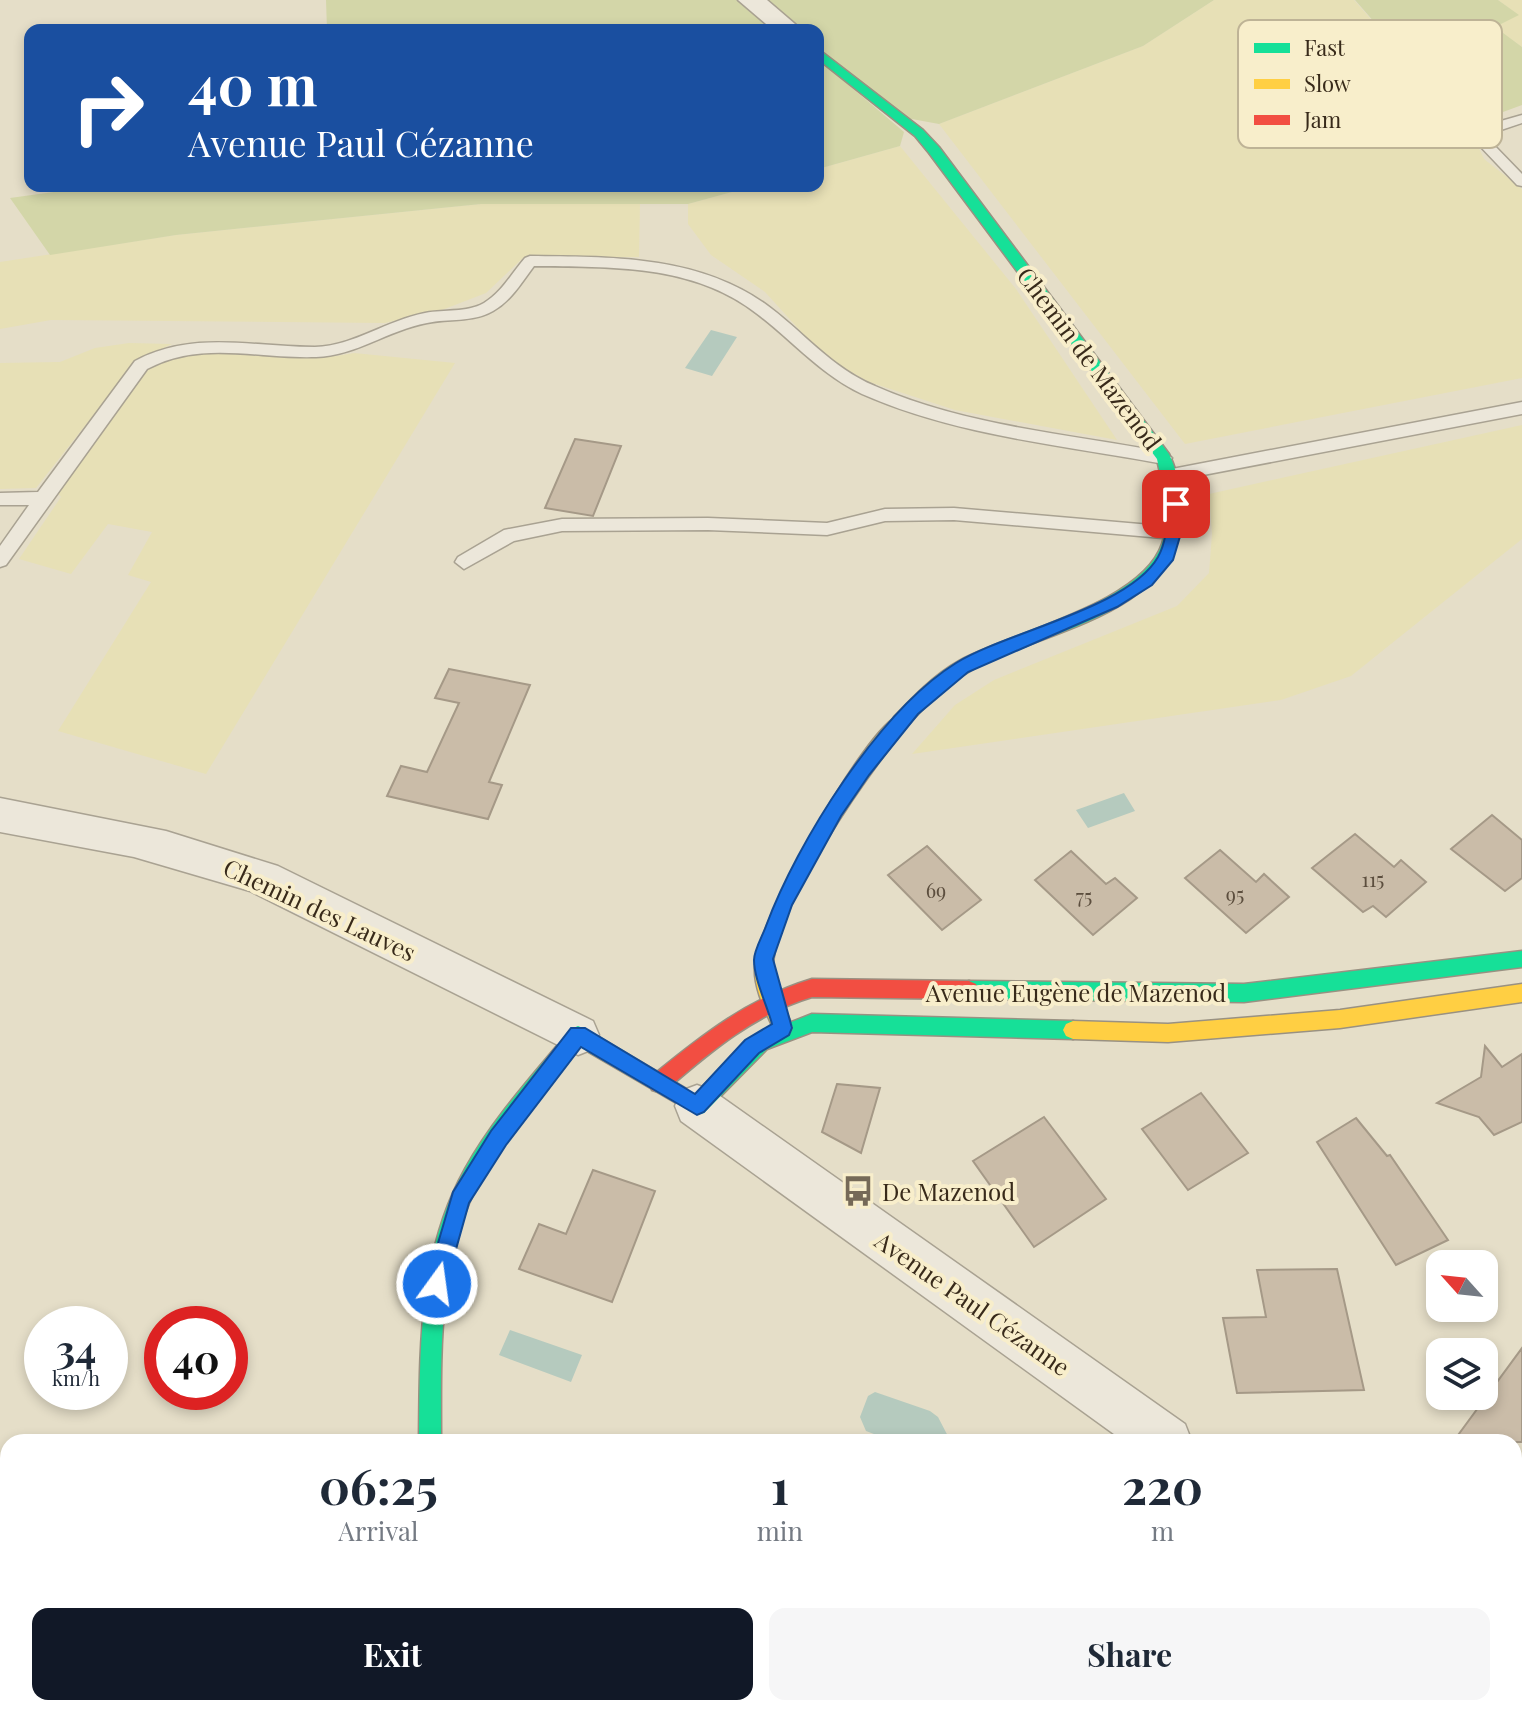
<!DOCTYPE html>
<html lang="en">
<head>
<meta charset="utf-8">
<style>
	:root { --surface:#fff; --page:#f6f6f7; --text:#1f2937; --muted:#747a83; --accent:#111827 }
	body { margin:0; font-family:"Playfair Display",serif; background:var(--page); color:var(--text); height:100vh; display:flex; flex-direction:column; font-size:30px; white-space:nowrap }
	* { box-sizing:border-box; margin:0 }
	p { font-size:26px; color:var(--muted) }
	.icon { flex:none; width:44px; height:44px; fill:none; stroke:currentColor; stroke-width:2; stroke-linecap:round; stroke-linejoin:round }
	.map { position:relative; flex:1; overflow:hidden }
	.panel { position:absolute; left:0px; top:1434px; width:1522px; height:282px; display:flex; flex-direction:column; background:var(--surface); border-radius:24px 24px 0 0; box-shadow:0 4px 12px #0003 }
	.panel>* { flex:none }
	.hud { position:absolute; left:24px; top:24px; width:800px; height:168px; border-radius:16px; box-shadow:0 4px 12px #0003; background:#1a4fa0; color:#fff; overflow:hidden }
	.needle { width:52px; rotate:297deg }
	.buttons { position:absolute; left:1426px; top:1250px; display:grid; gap:16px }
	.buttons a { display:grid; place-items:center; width:72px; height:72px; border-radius:16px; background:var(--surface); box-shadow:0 4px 12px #0003; font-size:40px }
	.speed { position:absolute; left:24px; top:1306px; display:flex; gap:16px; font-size:40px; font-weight:700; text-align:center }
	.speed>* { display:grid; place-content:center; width:104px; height:104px; border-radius:50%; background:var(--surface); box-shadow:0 4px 12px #0003; line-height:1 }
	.speed small { font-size:20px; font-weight:400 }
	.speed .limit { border:12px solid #d22; background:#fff; color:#111 }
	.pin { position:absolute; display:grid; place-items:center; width:68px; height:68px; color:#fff; margin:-34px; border-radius:16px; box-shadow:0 4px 12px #0006 }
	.me { position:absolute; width:88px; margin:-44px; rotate:14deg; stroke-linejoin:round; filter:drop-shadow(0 0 6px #0008) }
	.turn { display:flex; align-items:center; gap:28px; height:168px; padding:0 32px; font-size:36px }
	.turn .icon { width:104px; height:104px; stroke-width:2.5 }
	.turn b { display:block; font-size:56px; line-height:68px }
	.eta { display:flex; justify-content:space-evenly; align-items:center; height:136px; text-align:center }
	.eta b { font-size:48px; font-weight:700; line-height:56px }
	.cta { display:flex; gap:16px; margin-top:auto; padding:16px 32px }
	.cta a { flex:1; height:92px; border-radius:16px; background:var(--accent); color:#fff; font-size:32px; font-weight:700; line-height:92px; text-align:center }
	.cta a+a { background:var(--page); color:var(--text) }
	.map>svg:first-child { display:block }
</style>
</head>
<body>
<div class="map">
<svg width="1522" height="1715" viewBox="0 0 1522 1715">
	<rect width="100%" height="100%" fill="#e5dec8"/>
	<path fill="#e7e0b6" d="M1214,0H1354L1473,136L1484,159L1522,189V378L1185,444L939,124L1143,46Z
		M1498,0H1522V47L1494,27L1518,15Z
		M900,146L1016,289L1117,440L955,410L869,382L824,357L765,292L711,255L688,224V204L754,186H818V169Z
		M640,203L639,257L523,258L486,293L442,310L385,323L51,320L0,329V262L176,235L481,204Z
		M129,343L172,344L136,361L36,488L0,489V363L60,362L95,348Z
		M202,350L336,356L354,353L455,363L206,774L58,731L151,582L128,575L152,532L108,524L71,574L19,559L61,497L57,492L142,368L157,357Z
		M1522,425V539L1351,676L1281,700L912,754L955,705L994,680L1177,606L1209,573L1212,534L1209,494Z"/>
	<path fill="#d3d6a8" d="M326,0H744L782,30H327Z
		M759,0H1214L1143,46L939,124L901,117L818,47V30H796Z
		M1355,0H1498L1519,15L1495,27L1522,47V105L1465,126Z
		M818,59L904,132L900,146L818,169Z
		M97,186H754L688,204H481L176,235L50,255L10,198Z"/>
	<path fill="#b5cabe" d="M711,330L737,337L712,376L685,368Z
		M1124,793L1135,811L1088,828L1076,810Z
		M510,1330L582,1355L571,1382L499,1355Z
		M875,1392L930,1411L938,1417L951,1442H895L866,1431L860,1417L868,1396Z"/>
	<path fill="#cabca8" stroke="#a59987" stroke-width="2" d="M575,439L621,446L593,516L545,508Z
		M449,669L530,685L489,782L502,785L488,819L387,796L401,766L427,772L459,703L435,698Z
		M1492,815L1522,840V878L1505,891L1451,849Z
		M1355,834L1394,867L1401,860L1426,882L1386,917L1373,906L1363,912L1312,868Z
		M927,846L981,900L942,930L888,875Z
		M1220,850L1256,882L1264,874L1289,897L1246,933L1185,878Z
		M1071,851L1106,884L1115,878L1137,898L1093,935L1035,880Z
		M1485,1046L1502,1067L1522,1054V1122L1494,1135L1479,1117L1437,1103L1481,1077Z
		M837,1084L880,1088L861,1153L822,1132Z
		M1201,1093L1248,1153L1188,1190L1142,1129Z
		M1044,1117L1106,1199L1034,1247L973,1161Z
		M1356,1118L1387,1156L1390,1155L1448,1240L1396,1265L1317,1142Z
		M593,1170L655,1191L612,1302L519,1269L539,1224L566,1234Z
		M1337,1269L1364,1390L1237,1393L1223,1318L1266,1317L1257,1270Z
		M1522,1348V1442H1453Z"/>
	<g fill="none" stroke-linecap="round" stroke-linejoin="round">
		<defs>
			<path id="lane" d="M1522,115V123L1498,131L1492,143L1522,174V186L1517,185L1478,144L1487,125Z
				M530,256C610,257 695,255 764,303C802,330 831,368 875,386C966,426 1067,434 1164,452L1172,458L1164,464C1063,445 957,436 862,394C821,375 792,340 756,313C693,264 610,267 534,266C522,282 511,301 493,311C472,323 449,318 427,323C388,330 356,356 316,357C257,359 201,340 147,369L6,565L0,567V546L29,505H0V493L38,492L135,361C194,330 251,347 315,347C354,346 387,320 425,313C445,309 466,313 484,303C502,292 512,273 525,258Z
				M1522,402V414L1172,481L1164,475L1172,469Z
				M954,508L1174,527L1183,533L1174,539L954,520L885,521L827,535L708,530L562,531L514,541L464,569L455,562L458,557L504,530L562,519L708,518L827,523L885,509Z
				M1514,1571L1522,1574V1602L1514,1599Z"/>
			<path id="street" d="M738,0H767L802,30H773Z
				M0,798L166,831L278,866L593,1021L599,1035L593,1049L578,1055L250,891L134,857L0,832Z
				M697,1085L713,1091L1185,1424L1192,1442H1125L681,1121L675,1106L681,1091Z
				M1514,1674L1522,1677V1715H1493L1490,1708H1514Z"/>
			<path id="fast" d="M818,49L923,130L939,147L1169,454C1179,475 1184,503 1181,525C1167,618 1038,631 970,671C945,685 925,706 906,727H894L891,722L894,717C913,697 934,675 959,661C1012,632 1142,604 1162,544C1172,515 1163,488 1157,459L929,153L915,136L818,59Z
				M1522,951V967L1244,1002L969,999L962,996L960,990L962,984L969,981L1244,984Z
				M812,1014L1073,1021L1080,1024L1083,1030L1080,1036L1073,1039L812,1032L767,1049L704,1113L697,1115L580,1047C544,1091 505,1134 478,1184C437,1263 441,1356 441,1442H419C420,1349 418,1253 465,1169C493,1118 534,1074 571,1029L578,1026L585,1029L695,1094L753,1037Z
				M372,1708H396L394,1715H370Z"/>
			<path id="slow" d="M900,715L906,717L909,722L906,727C865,778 779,899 773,963C772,985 785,1008 793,1028L790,1034L783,1037L776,1034C767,1014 753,988 755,965C757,924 865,727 900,715Z
				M1522,984V1002L1340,1028L1168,1042L1073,1039L1066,1036L1063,1030L1066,1024L1073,1021L1168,1024L1340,1010Z"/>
			<path id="jam" d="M812,979L969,981L976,984L978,990L976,996L969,999L812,997C755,1014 711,1051 666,1090L659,1092L652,1090L649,1083L652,1076C702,1035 749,998 812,979Z"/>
		</defs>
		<use href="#lane" stroke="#a9a292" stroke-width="3"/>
		<use href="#street" stroke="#a9a292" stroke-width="3"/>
		<use href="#fast" stroke="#999182" stroke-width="3"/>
		<use href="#slow" stroke="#999182" stroke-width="3"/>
		<use href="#jam" stroke="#999182" stroke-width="3"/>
		<use href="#lane" fill="#ece7da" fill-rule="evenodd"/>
		<use href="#street" fill="#ece7da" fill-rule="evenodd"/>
		<use href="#fast" fill="#16e098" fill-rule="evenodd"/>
		<use href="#slow" fill="#ffcf43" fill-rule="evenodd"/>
		<use href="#jam" fill="#f24e42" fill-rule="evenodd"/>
	</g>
	<path fill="#1a73e8" stroke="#114b97" stroke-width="2" d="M1176,498L1183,504L1181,533L1173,560L1152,585L1117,607L968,672L918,714L869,775L841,816L792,905L773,959L792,1028L789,1035L759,1053L704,1112L697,1115L581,1047L506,1145L469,1203L444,1292L437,1295L429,1292L426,1284L453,1192L491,1131L571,1028H585L695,1094L745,1040L772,1024C767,1005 754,979 754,960C754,950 763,935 766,926C797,842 879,711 956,663C1006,632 1129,608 1158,557C1167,541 1167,521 1168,504Z"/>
	<defs>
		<symbol id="bus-bare" viewBox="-9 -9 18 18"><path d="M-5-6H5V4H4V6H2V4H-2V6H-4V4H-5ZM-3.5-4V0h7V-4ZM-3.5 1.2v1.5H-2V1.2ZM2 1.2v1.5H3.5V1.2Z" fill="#756957" stroke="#f8eecb" stroke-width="2.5" paint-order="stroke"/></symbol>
	</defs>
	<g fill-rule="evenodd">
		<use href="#bus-bare" x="836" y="1169" width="44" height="44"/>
	</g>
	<g text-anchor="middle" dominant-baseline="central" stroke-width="8" stroke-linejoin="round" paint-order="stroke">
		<g font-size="20" fill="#5c4e3e">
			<text x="1373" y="878">115</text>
			<text x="936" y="889">69</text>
			<text x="1235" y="893">95</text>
			<text x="1084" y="895">75</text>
		</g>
		<g font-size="24" fill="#382a1a" stroke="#f8eecb">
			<text transform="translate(1090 358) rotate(53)">Chemin de Mazenod</text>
			<text transform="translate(320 909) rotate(25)">Chemin des Lauves</text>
			<text x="1076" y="992">Avenue Eugène de Mazenod</text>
			<text transform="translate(973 1303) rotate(35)">Avenue Paul Cézanne</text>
		</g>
		<g font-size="24" fill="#382a1a" stroke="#f8eecb" text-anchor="start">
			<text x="882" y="1191">De Mazenod</text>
		</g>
	</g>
	<rect x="1238" y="20" width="264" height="128" rx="12" fill="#f8eecb" stroke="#beb396" stroke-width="2"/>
	<rect x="1254" y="43" width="36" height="10" fill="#16e098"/>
	<rect x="1254" y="79" width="36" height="10" fill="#ffcf43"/>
	<rect x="1254" y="115" width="36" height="10" fill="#f24e42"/>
	<g font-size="22" fill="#382a1a">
		<text x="1304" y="56">Fast</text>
		<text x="1304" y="92">Slow</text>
		<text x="1304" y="128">Jam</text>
	</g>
</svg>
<div class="buttons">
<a><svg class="needle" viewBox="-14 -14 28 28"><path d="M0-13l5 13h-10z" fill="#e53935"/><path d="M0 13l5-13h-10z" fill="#747a83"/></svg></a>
<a><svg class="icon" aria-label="layers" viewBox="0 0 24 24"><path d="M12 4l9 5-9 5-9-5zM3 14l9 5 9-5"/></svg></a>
</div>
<div class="speed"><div>34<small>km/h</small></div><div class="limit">40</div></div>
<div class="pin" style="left:1176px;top:504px;background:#d93025"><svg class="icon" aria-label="arrive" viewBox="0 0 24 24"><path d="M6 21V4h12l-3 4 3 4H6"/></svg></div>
<svg class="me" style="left:437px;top:1284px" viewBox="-20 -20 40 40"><circle r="17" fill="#1a73e8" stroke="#fff" stroke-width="3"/><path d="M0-11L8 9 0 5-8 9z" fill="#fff"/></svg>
<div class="hud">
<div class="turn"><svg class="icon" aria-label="right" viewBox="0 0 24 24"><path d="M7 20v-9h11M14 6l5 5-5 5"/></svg><div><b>40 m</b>Avenue Paul Cézanne</div></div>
</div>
<section class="panel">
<div class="eta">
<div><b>06:25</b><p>Arrival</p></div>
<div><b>1</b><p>min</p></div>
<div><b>220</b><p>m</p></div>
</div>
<div class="cta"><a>Exit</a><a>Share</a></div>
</section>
</div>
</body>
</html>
